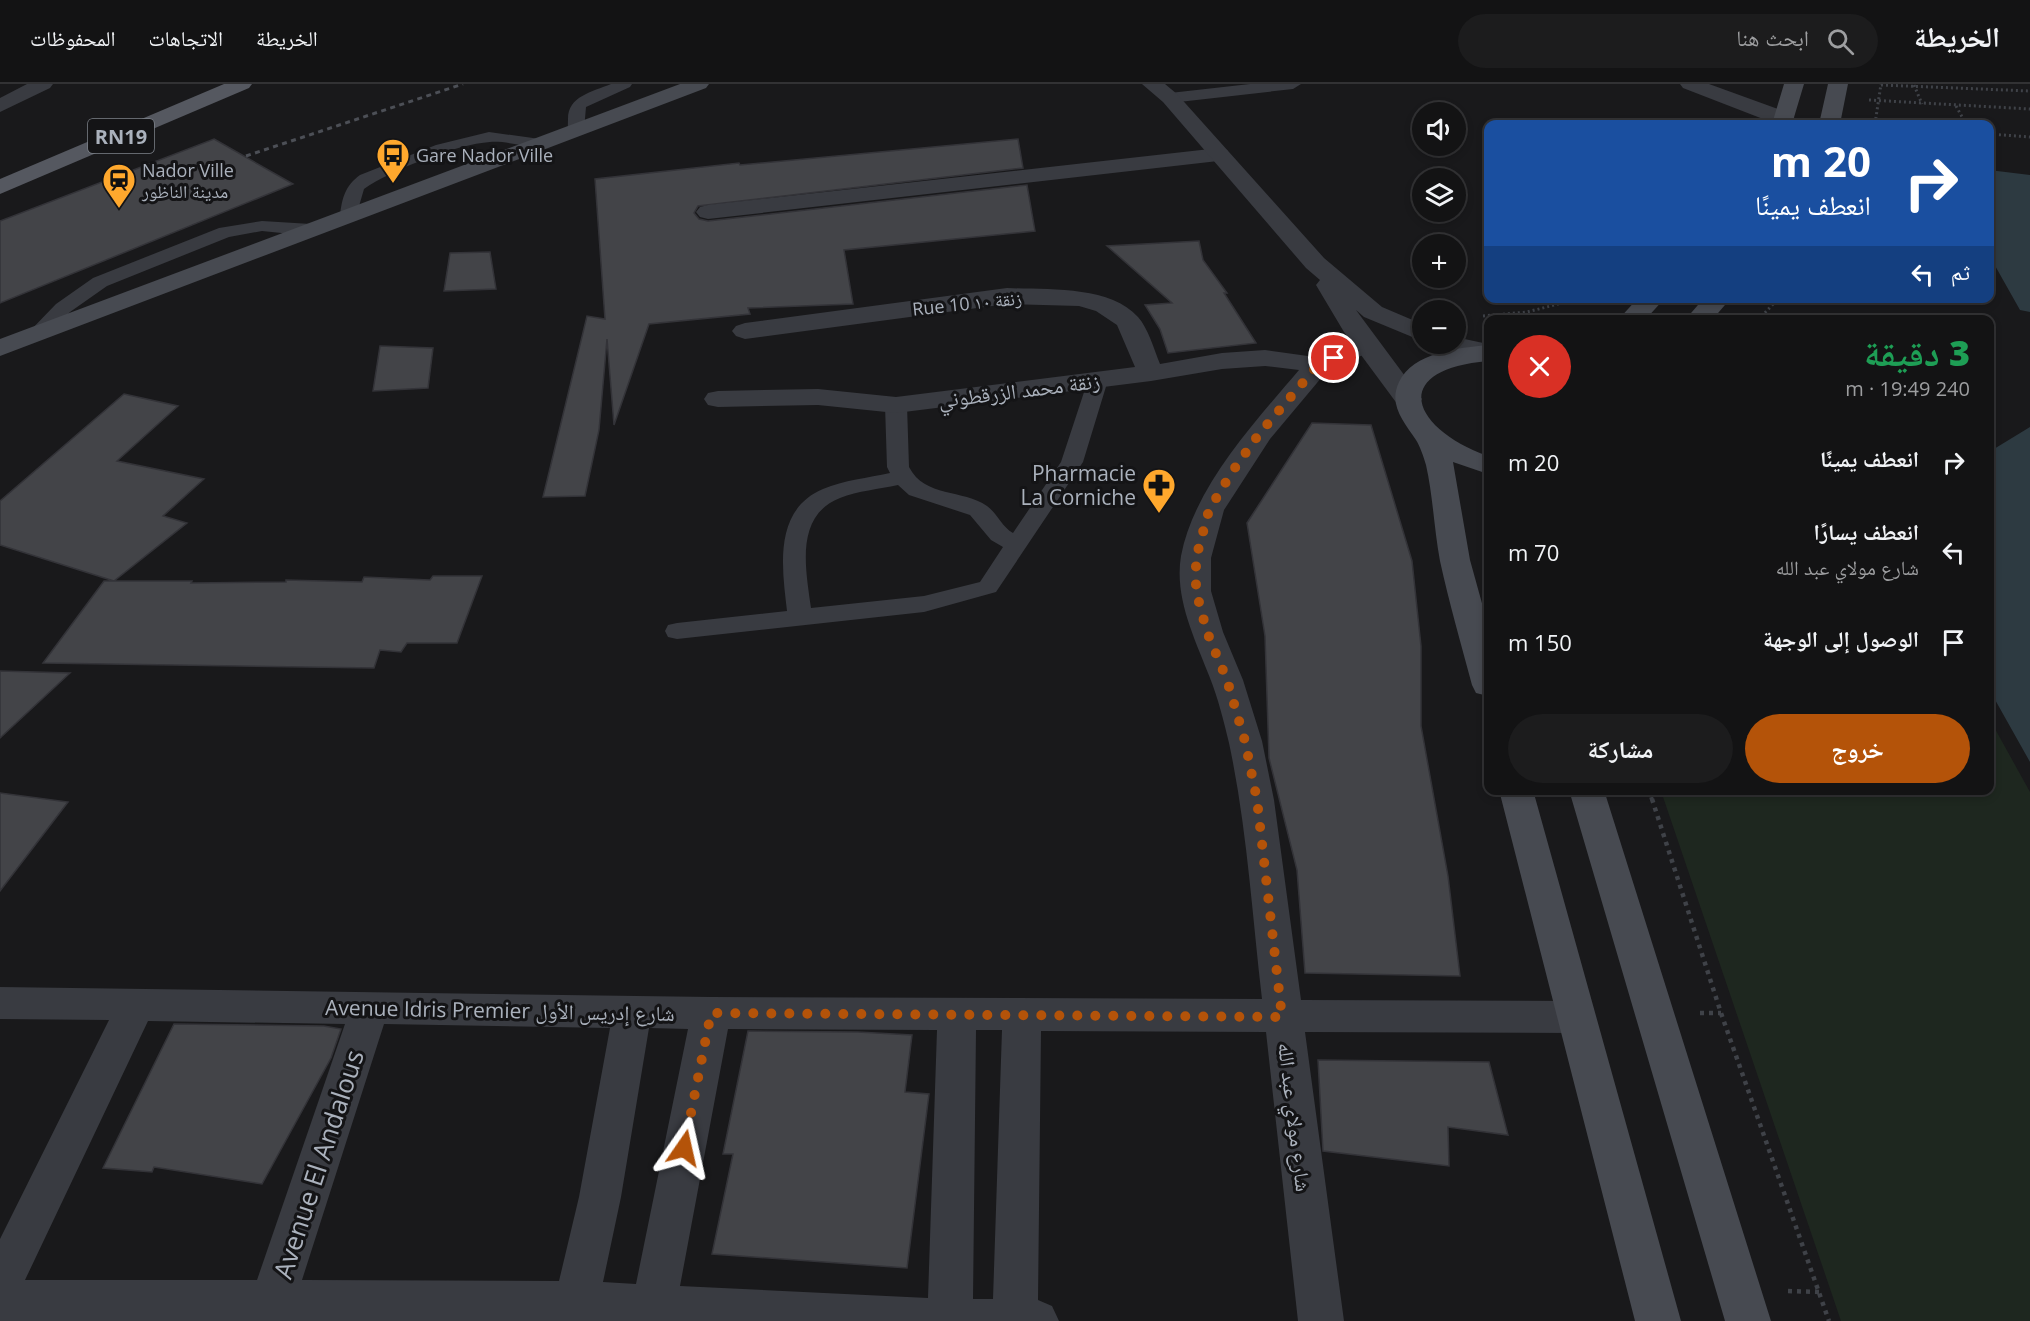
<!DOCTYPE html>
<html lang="ar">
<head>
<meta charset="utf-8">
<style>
	:root { --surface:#131314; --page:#1c1c1d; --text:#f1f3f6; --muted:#9d9ea0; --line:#323234; --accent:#b45309 }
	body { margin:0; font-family:"Open Sans","Noto Naskh Arabic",sans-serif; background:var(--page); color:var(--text); direction:rtl; height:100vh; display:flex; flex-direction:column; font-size:22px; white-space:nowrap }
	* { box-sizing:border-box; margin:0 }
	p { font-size:20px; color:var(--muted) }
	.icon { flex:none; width:33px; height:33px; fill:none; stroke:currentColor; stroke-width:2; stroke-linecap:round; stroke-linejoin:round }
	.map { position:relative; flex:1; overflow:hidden; direction:ltr }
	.sheet { position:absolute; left:1484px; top:231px; width:510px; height:480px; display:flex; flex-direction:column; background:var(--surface); border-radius:12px; box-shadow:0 3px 9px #0003,0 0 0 2px var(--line); direction:rtl }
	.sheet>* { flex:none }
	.hud { position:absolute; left:1484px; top:36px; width:510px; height:183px; border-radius:12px; box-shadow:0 3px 9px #0003,0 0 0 2px var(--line); direction:rtl; background:#1a4fa0; color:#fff; overflow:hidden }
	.buttons { position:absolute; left:1412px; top:18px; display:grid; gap:12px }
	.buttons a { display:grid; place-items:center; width:54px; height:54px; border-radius:50%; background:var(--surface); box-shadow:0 3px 9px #0003,0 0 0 2px var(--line); font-size:30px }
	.pin { position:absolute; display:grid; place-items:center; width:51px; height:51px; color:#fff; margin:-26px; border:3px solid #fff; border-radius:50%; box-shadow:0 2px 6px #0007 }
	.me { position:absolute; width:66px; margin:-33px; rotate:11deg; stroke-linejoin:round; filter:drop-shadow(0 0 4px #0008) }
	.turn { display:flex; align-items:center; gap:21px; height:126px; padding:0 24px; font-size:27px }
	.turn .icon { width:78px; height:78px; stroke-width:2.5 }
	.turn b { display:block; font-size:42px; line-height:51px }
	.then { display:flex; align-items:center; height:57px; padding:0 24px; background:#0003; gap:12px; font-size:22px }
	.round { display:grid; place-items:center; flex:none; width:63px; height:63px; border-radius:32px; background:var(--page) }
	.headline { display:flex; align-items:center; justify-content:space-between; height:102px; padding:0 24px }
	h1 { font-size:36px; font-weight:800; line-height:45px; color:#1e9e55 }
	.action { display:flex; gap:12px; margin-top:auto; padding:12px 24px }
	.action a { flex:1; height:69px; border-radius:36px; background:var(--accent); color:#fff; font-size:24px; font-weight:800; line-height:69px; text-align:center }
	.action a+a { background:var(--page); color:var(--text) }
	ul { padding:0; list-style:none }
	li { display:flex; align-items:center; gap:18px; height:90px; padding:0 24px }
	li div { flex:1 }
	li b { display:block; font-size:22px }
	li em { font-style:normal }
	header { display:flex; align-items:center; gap:36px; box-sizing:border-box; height:84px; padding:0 30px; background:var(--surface); border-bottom:2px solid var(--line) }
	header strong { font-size:28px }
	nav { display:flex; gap:33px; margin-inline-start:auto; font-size:21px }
	.search { width:420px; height:54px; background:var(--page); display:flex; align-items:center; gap:15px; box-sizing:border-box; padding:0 21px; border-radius:33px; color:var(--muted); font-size:22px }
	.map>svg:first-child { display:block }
</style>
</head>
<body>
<header>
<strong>الخريطة</strong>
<div class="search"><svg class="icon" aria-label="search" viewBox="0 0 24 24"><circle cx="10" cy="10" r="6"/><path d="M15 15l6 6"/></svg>ابحث هنا</div>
<nav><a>الخريطة</a><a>الاتجاهات</a><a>المحفوظات</a></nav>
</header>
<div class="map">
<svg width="2030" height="1237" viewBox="0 0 2030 1237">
	<rect width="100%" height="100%" fill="#19191b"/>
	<path fill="#1e271f" d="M1989,634L2030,708V1237H1841L1661,707L1989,706Z"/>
	<path fill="#2d3a41" d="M1989,86L2030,91V228L2020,226L1989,171Z
		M2030,343V678L1989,605V368Z"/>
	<path fill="#434448" stroke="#333338" stroke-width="1.5" d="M214,55L293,100L0,219V137Z
		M1018,55L1023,84L698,122L694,129L699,135L708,137L1027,101L1035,147L844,166L853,220L748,224L750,230L649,240L614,341L607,255L599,346L585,412L543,413L587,232L605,235L595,95L739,79L740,81Z
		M1199,157L1203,176L1227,209H1224L1256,259L1168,269L1160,245L1145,221L1172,219L1107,162Z
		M490,168L496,205L444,207L450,169Z
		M380,262L433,264L428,304L373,307Z
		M124,310L178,322L117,377L204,395L163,432L187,439L114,497H192L191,499L286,498V496L362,498L364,493L430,496L433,492H482L457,559H407L401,568L380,566L374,584L43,579L104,497H114L0,461V417Z
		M1312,339L1371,341L1412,477L1421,562V642L1448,792L1460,892L1305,889L1297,786L1269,674L1265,552L1247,439Z
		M0,587L70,589L0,654Z
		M0,709L68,718L0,807Z
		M174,940L324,942L341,945L331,974L262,1100L154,1083L152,1088L103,1084Z
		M748,947L858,948L912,951L905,1008L929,1010L907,1184L712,1170L733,1070H723Z
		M1318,976L1489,978L1508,1051L1448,1043L1449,1082L1323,1067Z"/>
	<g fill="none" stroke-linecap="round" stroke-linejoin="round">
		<path stroke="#3f4248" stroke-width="3" stroke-dasharray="2 3" stroke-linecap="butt" d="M1881,1L2030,7
			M1914,1L1922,20
			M1869,16L2030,25
			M1956,22L1966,40
			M1875,40L1881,0
			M1989,50L2030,53
			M1483,232L1527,228L1582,214
			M1758,236L1779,214"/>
		<path stroke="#3f4248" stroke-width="4" stroke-dasharray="3 4.5" stroke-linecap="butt" d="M1649,706L1652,716"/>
		<path stroke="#3f4248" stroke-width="4.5" stroke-dasharray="4 5" stroke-linecap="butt" d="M1652,715L1721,929L1829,1237
			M1700,929H1721
			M1788,1207L1819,1208"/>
		<path fill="#393b41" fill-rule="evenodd" d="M611,0H632L630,3L586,23L584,46L582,50H570C567,44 568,41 568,35C568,12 592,8 611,0Z
			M1250,0H1301L1293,5L1170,19L1162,14L1170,9Z
			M489,48L540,55L546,56L549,60L546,64L540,65C524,62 506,57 490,58C457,60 391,86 364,105L355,136H343L340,132C342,114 345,102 360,91L436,61Z
			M262,137L311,140L317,142L320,146L317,150L311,152L262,147L229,153L107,202L70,228L44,254H30L27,250L56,220L93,194L219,144Z
			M1098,290L1105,292L1108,296L1083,378L996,508L924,528L677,555L668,553L665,547L668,541L677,539L787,527C782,484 773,426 823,405C844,396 868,394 890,389L887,383L885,321L889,317L896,315L903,317L907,321L909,383C925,414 963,405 987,422C997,429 1002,443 1013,449L1061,378L1088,296L1091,292ZM898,401L909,411L970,431L991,456L1003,463L980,498L924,512L811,524C806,486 794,432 840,414C858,407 879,405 898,401Z"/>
		<path fill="#393b41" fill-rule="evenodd" d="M27,0H53L50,4L0,28V14Z
			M1680,0H1709L1792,30L1795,35L1792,40H1776L1683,4Z
			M1219,64L1227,66L1230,71L1227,76L708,135L700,133L696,128L700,123L708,121Z
			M1007,204C1046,206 1109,201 1138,233C1148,244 1154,265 1160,280L1222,269L1265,266L1315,273L1356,254L1365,252L1374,254L1378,260L1374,266L1327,287L1270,355L1224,426L1211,474V507L1223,548L1243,596L1262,657L1274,716L1301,916L1575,917L1589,922L1595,933L1589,944L1575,949L1305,948L1344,1237H1298L1266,948L1041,947L1038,1216L1052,1222L1059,1237H0V1155L109,936L0,935V903L711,913L1262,915C1252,830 1247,743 1229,659C1224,638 1218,614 1210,594C1195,555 1174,514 1181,472C1194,403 1255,338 1299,286L1265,282L1222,285L1151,297L896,329L818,321L718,323L708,321L704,315L708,309L718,307L818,305L896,313L1135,283L1117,241L1096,227L1079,222L1007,220L745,255L736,252L732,247L736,242L745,239ZM148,937L345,940L257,1196H25ZM384,940L610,944L579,1113L559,1197L302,1196ZM649,944L688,945L636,1200L603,1198L621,1113ZM728,945L937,946L928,1214L680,1202ZM976,946H1002L993,1215H973Z"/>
		<path fill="#393b41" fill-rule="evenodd" d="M1142,0H1165L1177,10L1324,174L1382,223L1422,240V257L1364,233L1356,226L1422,315L1418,321L1408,323L1398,321L1344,248L1316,201L1320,196L1306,184L1163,18Z
			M1455,253L1488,260V276L1444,266L1440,260H1455Z"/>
		<path fill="#474a51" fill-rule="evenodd" d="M680,0H709L706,4L0,272V255Z
			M1784,0H1804L1792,40H1772Z
			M1828,0H1848L1840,40H1819Z
			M1638,214H1665L1645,236H1618Z
			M1704,214H1731L1712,236H1685Z
			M1488,261V277C1387,286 1412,345 1488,372V390L1453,378L1470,476L1488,541V612L1476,609L1472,601C1461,560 1449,518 1440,477C1434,445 1433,412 1426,381C1424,374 1420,362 1416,356C1404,338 1388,321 1399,298C1413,268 1459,264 1488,261Z
			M1499,706H1533L1681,1237H1635Z
			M1569,706H1604L1771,1237H1725Z"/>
		<path fill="#555860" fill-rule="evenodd" d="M224,0H252L249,4L0,110V95Z"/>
		<path stroke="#4c4f56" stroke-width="3" stroke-dasharray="5 4.5" stroke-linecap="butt" d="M246,72L463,0"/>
	</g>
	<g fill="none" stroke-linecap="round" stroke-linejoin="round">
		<path stroke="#b45309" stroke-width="10" stroke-dasharray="0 18" d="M684,1064L711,929L1282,933L1257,716L1245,657L1227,596L1207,548L1196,507V474L1209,426L1232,388L1259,350L1318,281L1334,274"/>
	</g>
	<defs>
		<symbol id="bus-pin" viewBox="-11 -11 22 30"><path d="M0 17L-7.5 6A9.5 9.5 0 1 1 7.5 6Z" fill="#ffa82d" stroke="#141416"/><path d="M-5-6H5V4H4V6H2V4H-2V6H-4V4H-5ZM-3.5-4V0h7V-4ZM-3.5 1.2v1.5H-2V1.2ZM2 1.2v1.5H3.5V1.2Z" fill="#111"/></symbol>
		<symbol id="station-pin" viewBox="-11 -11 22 30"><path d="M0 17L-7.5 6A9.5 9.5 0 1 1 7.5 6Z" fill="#ffa82d" stroke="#141416"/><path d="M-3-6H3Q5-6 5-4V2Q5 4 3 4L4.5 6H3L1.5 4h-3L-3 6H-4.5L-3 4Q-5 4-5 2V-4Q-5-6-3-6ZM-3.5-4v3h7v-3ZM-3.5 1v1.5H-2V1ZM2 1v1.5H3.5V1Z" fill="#111"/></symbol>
		<symbol id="pharmacy-pin" viewBox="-11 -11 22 30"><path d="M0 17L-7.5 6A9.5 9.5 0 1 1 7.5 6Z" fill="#ffa82d" stroke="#141416"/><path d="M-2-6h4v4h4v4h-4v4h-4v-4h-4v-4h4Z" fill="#111"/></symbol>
	</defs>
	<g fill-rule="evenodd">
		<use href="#bus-pin" x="374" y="52" width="38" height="52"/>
		<use href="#station-pin" x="100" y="77" width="38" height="52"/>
		<use href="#pharmacy-pin" x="1140" y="382" width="38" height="52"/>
	</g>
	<g text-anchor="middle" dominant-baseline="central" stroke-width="6" stroke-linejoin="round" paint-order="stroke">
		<g font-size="18" fill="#aab1bc" stroke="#141416" text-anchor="start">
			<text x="416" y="71">Gare Nador Ville</text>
			<text x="142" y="86">Nador Ville<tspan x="142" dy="21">مدينة الناظور</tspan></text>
		</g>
		<g font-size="18" fill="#aab1bc" stroke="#141416">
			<text transform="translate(967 219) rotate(-6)">Rue 10 زنقة ١٠</text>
		</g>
		<rect fill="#141416" stroke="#7d828a" stroke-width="1.5" x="88" y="35" width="66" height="34" rx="4.5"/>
		<g font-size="20" font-weight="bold" fill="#aab1bc">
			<text x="121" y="52">RN19</text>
		</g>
		<g font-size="21" fill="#aab1bc" stroke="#141416">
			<text transform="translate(1019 306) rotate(-7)">زنقة محمد الزرقطوني</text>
			<text transform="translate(500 926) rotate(1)">Avenue Idris Premier شارع إدريس الأول</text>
			<text transform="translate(1295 1033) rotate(83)">شارع مولاي عبد الله</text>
		</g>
		<g font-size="21" fill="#aab1bc" stroke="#141416" text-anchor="end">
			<text x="1136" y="389">Pharmacie<tspan x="1136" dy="24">La Corniche</tspan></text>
		</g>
		<g font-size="26" fill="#aab1bc" stroke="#141416">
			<text transform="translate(318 1080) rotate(-72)">Avenue El Andalous</text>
		</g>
	</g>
</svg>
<div class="buttons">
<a><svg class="icon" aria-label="sound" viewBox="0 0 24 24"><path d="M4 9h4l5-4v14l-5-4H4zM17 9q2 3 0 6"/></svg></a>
<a><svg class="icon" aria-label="layers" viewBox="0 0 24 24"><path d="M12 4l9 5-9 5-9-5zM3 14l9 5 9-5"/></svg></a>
<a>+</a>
<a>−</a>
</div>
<div class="pin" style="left:1334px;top:274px;background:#d93025"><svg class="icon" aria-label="arrive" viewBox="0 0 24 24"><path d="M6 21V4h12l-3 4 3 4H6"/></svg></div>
<svg class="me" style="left:684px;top:1064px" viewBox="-20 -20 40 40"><path d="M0-17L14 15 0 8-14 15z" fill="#b45309" stroke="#fff" stroke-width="4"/></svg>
<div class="hud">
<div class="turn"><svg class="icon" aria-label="right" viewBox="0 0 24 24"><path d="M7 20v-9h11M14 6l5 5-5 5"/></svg><div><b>20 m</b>انعطف يمينًا</div></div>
<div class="then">ثم<svg class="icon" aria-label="left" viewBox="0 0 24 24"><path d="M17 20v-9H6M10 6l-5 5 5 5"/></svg></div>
</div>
<section class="sheet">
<div class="headline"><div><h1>3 دقيقة</h1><p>240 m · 19:49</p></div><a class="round" style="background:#d93025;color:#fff"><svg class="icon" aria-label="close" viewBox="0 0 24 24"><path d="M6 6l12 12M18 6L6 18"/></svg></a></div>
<ul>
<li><svg class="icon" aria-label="right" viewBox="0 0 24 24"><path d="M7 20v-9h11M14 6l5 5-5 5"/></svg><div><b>انعطف يمينًا</b></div><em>20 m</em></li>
<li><svg class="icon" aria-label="left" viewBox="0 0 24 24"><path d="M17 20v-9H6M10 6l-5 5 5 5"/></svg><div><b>انعطف يسارًا</b><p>شارع مولاي عبد الله</p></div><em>70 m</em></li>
<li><svg class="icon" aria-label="arrive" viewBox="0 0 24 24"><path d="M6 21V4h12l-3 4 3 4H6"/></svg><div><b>الوصول إلى الوجهة</b></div><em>150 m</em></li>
</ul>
<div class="action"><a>خروج</a><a>مشاركة</a></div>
</section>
</div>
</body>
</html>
